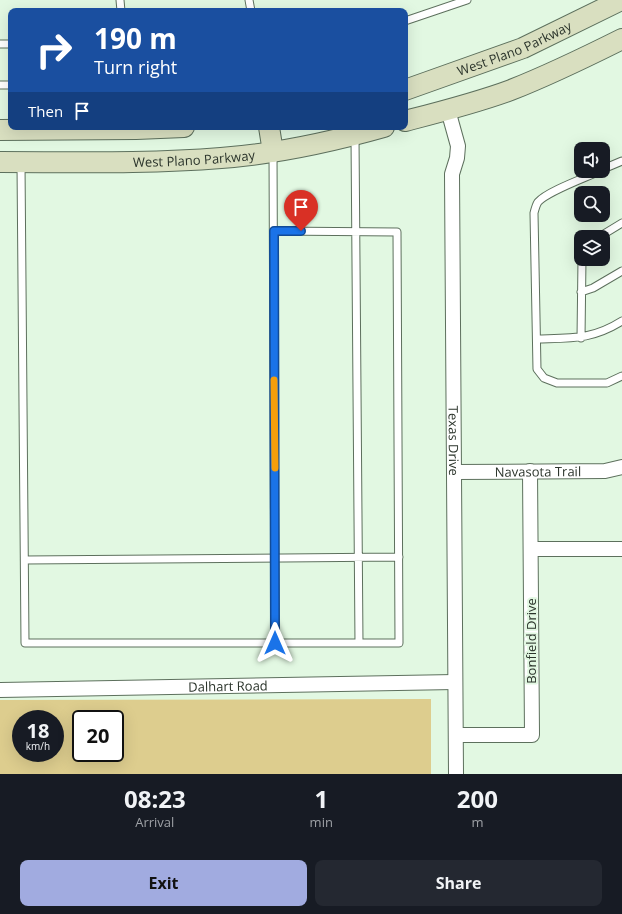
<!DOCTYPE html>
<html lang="en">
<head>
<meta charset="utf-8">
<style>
	:root { --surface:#171b24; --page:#242831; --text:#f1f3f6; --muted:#9ea1a6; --accent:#a1abe0 }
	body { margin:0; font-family:"Open Sans",sans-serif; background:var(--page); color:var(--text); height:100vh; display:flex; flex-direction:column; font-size:15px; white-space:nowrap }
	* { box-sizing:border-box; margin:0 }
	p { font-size:13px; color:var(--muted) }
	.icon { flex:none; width:22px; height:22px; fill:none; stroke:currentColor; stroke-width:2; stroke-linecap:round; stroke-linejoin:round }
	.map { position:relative; height:774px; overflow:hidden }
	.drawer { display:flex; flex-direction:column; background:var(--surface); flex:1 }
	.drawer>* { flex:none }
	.hud { position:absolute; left:8px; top:8px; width:400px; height:122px; border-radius:8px; box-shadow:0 4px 16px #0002; background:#1a4fa0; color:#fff; overflow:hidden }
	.buttons { position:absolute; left:574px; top:142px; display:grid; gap:8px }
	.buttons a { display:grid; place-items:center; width:36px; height:36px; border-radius:8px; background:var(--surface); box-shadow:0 4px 16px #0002; font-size:20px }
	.speed { position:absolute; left:12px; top:710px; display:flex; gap:8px; font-size:20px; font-weight:700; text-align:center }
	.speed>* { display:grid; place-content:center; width:52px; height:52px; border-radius:50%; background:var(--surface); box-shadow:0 4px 16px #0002; line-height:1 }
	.speed small { font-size:10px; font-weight:400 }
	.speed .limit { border:2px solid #111; border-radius:6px; background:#fff; color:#111 }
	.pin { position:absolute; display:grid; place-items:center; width:34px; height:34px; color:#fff; margin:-41px -17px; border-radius:50% 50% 50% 0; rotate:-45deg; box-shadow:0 0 4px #0007 }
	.pin .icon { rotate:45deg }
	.me { position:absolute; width:44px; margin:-22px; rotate:0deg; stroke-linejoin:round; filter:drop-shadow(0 0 3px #0008) }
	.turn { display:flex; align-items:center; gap:14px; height:84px; padding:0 20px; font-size:18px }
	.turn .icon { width:52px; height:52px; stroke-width:2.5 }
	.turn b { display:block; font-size:28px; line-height:34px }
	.then { display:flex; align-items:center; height:38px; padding:0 20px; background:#0003; gap:8px; font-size:15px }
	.eta { display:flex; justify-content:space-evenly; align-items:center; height:68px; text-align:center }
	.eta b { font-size:24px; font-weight:700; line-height:28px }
	.button { display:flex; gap:8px; margin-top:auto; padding:8px 20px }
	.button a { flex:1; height:46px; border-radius:8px; background:var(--accent); color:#111; font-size:16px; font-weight:700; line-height:46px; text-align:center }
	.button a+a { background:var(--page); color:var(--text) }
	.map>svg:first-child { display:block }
</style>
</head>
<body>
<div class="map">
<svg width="622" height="774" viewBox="0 0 622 774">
	<rect width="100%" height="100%" fill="#e2f8e2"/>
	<path fill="#ddcd8e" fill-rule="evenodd" d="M431,699V774H0V700ZM21,719H55V753H21ZM81,719H115V753H81Z"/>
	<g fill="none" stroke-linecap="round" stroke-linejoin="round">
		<defs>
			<path id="service" d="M120,0L121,11
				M249,0L251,11
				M405,21L467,0
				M0,44H11
				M0,85H11
				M355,137L359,643
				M273,152L275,643
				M21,164L25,643H399L397,232L274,231
				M603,169L622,161
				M600,171C585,178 548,191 538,202C536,205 535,209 534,213L537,369L544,378L557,383H607L622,376
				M599,237L622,223
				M581,292L593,288L622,271
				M581,338L582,259
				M537,339C571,338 592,340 622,321
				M25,560L399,557"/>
			<g id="minor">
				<path id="s1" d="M448,110L458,146L457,158L452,174L456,774"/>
				<path id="s2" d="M454,472L605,471L622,467"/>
				<path d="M531,549H622"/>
				<path id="s3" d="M0,690L455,682"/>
				<path d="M456,735H532L530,471"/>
			</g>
			<g id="secondary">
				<path id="s4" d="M405,90L523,48L621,0"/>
				<path d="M405,121C440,112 476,103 511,90C549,75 586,57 622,39"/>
				<path d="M269,127L273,152"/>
				<path d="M0,130L136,129L184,127"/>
				<path id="s5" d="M0,162C73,162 148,164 221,158C276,154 331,142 384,127"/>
			</g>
		</defs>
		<use href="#service" stroke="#5d705d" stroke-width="9"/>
		<use href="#minor" stroke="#5d705d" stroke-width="16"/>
		<use href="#secondary" stroke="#5d705d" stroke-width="22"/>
		<use href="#service" stroke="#fff" stroke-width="7"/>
		<use href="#minor" stroke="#fff" stroke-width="14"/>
		<use href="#secondary" stroke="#d9dfc0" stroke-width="20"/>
	</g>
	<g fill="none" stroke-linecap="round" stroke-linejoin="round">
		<defs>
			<path id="route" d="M275,643L274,231H301"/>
		</defs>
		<use href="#route" stroke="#114b97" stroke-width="10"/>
		<use href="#route" stroke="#1a73e8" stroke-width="7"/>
		<path stroke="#f59e0b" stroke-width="7" d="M274,380L275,468"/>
	</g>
	<g text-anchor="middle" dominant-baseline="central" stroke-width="4" stroke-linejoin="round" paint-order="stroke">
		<g font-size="13" fill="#2b342b" stroke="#e2f8e2">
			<text stroke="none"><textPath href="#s4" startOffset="117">West Plano Parkway</textPath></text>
			<text stroke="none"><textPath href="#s5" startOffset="194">West Plano Parkway</textPath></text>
			<text stroke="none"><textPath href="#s1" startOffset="333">Texas Drive</textPath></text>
			<text stroke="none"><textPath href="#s2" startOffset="84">Navasota Trail</textPath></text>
			<text transform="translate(531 641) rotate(-90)">Bonfield Drive</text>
			<text stroke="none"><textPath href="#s3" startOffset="228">Dalhart Road</textPath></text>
		</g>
	</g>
</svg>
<div class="buttons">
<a><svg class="icon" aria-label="sound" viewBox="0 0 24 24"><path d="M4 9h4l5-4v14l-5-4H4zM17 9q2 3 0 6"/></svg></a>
<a><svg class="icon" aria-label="search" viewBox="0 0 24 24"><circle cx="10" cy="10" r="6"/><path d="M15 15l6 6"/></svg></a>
<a><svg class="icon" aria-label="layers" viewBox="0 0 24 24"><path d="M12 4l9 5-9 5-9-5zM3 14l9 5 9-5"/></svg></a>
</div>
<div class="speed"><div>18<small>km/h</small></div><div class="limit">20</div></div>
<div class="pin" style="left:301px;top:231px;background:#d93025"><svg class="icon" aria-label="arrive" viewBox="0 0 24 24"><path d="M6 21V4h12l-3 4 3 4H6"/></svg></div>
<svg class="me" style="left:275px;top:643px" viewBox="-20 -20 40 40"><path d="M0-17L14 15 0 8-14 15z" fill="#1a73e8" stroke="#fff" stroke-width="4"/></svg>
<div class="hud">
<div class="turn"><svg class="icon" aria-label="right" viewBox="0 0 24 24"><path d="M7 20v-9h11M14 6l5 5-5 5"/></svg><div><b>190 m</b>Turn right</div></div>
<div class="then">Then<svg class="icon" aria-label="arrive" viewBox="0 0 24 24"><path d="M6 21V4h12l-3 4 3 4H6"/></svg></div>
</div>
</div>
<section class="drawer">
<div class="eta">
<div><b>08:23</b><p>Arrival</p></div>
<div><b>1</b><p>min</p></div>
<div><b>200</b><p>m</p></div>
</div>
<div class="button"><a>Exit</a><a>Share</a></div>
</section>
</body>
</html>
